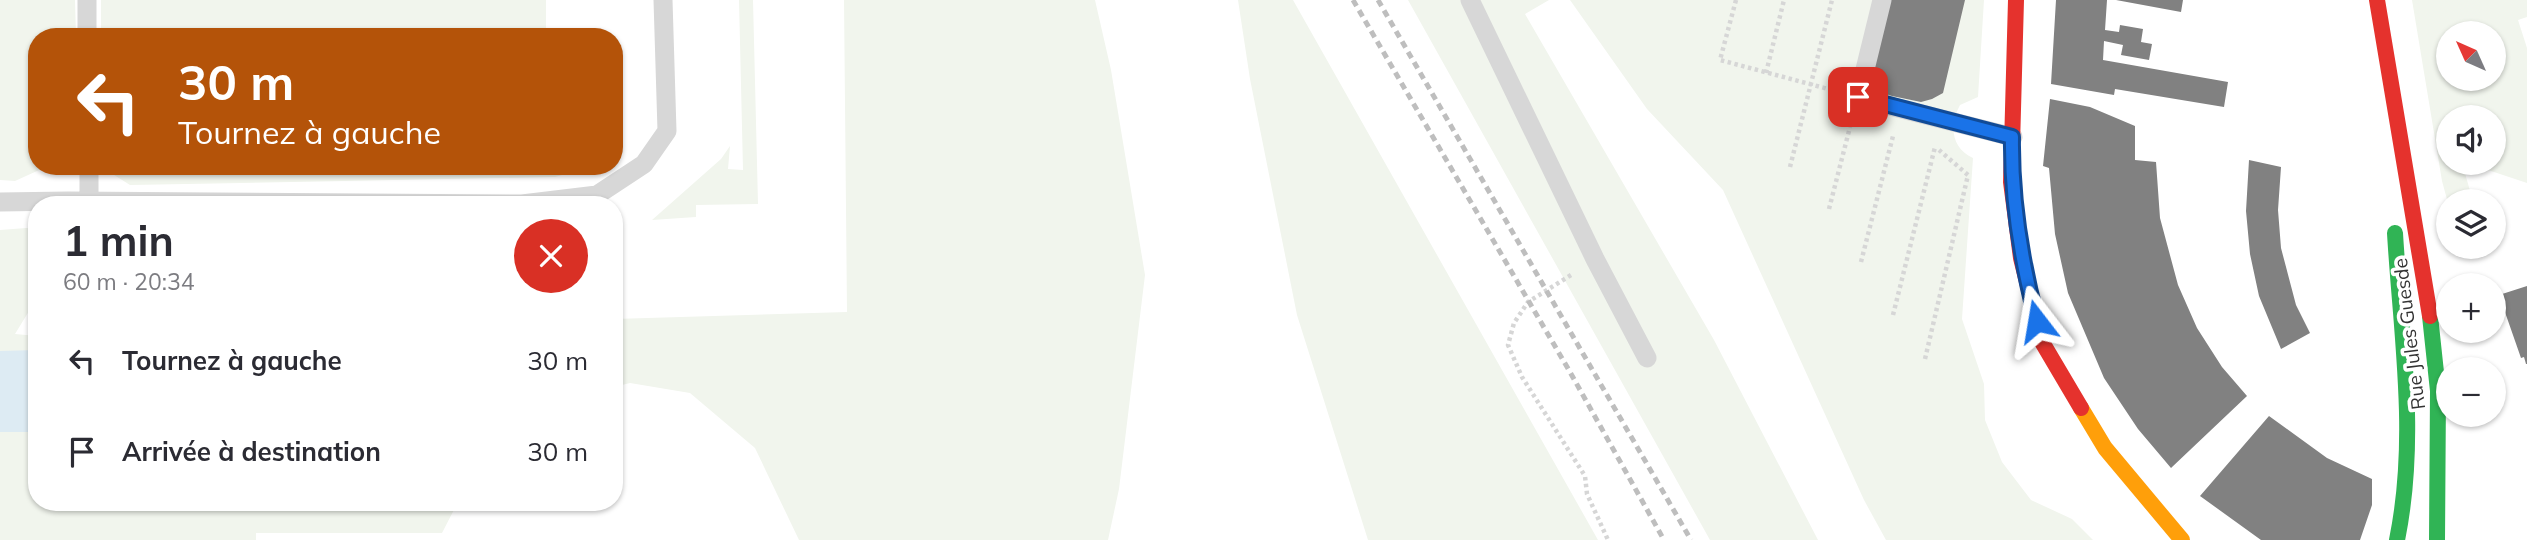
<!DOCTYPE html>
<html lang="fr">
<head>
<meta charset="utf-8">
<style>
	:root { --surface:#fff; --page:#f7f7f7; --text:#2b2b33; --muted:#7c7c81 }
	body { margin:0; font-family:Mulish,sans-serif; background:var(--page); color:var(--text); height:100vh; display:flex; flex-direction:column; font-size:26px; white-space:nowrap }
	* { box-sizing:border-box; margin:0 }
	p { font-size:23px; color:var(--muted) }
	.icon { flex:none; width:38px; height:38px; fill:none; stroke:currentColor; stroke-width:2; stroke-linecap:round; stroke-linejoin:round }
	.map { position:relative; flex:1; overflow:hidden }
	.drawer { position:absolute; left:28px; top:196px; width:595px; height:315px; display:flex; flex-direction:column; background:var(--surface); border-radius:28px; box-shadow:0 2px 5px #0004 }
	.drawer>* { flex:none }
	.hud { position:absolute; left:28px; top:28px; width:595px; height:147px; border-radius:28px; box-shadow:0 2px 5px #0004; background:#b45309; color:#fff; overflow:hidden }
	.needle { width:46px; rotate:315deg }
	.fabs { position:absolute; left:2436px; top:21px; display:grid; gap:14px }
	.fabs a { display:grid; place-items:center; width:70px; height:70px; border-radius:50%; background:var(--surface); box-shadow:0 2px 5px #0004; font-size:35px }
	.pin { position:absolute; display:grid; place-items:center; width:60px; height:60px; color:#fff; margin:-30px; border-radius:14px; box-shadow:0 4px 10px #0006 }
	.me { position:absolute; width:77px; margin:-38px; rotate:346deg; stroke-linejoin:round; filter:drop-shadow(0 0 5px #0008) }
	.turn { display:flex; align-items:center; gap:24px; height:147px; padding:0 35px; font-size:32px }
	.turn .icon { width:91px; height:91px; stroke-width:2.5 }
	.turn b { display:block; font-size:49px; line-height:60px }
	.round { display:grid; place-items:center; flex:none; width:74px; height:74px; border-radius:37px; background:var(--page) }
	.summary { display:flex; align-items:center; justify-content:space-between; height:119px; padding:0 35px }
	h1 { font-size:42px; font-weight:700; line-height:52px }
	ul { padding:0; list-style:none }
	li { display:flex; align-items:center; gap:21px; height:91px; padding:0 35px }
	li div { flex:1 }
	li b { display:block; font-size:26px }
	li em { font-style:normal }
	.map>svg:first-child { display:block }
</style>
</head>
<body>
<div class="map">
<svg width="2527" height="540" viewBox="0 0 2527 540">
	<rect width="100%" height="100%" fill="#fff"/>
	<path fill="#f1f5ed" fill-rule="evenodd" d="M0,0H75L76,37H37V166H48L15,181L0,180Z
		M101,0H546V37H101Z
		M739,0H753L758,204L696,205V217L652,220L721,159L730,146L728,169L743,170Z
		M844,0H1095L1111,70L1145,275L1119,489L1108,540H799L755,448L690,393L630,383L614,387V319L847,312Z
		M1238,0H1293L1598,540H1368L1297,315L1250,79Z
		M1408,0H1549L1525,14L1714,340L1818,540H1710Z
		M1570,0H1984L1978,97L1960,105C1949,125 1951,148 1973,158L1962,319L1984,384L1985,420L2002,462L2031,500L2072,519L2093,540H1886L1864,500L1723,190L1647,109Z
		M2412,0H2527V17L2518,20L2527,48V183L2467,163H2494V117H2448V163H2462L2473,201L2448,203L2442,181ZM2448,33H2494V79H2448Z
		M108,166H594L555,177L130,185L111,173Z
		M26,228L37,229V298L15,334L37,336V502H458L442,533H256V540H0V230Z"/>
	<path fill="#ddebf3" d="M37,350V432H0V351Z"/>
	<path fill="#818181" d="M1889,0H1965L1943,93L1932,99L1921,102L1892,96L1883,93L1870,79Z
		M2056,0H2107L2105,30L2119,32L2120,25L2143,29L2141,42L2152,44L2149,60L2121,55L2123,45L2104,41L2103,60L2228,82L2224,107L2115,89L2114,95L2051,84Z
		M2116,0H2183L2181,12Z
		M2050,99L2090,107L2135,126V160L2156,162L2160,218L2178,285L2197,328L2222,367L2247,396L2171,468L2138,429L2104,378L2068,293L2055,234L2049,168L2043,166Z
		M2249,160L2281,167L2278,210L2281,248L2296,305L2310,333L2281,349L2259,296L2250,254L2246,211Z
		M2527,286V364H2526L2524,357L2521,358L2499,295Z
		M2269,416L2327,458L2372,479V505L2360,540H2261L2200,496Z"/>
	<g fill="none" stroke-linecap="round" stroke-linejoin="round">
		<path stroke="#d6d6d6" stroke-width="4.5" stroke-dasharray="3.5 3.5" stroke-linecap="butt" d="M1736,0L1720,60L1832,90
			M1766,73L1784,0
			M1790,167L1832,0
			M1829,209L1850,127
			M1861,262L1893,136
			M1571,275L1528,302L1514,323L1508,345L1522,377L1585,476L1587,494L1608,540
			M1893,315L1935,147
			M1925,359L1968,175L1939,150"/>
		<path stroke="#d7d7d7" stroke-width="19" d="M87,0V37
			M1470,0L1595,259L1647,358
			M1882,0L1858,98L2013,137
			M89,166V200
			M68,201L522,204L597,195L644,164L667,131L663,0
			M0,202L68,201L71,205"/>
		<path stroke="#30b455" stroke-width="16" d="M2395,233C2401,336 2418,437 2397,540
			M2430,316L2438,391L2437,540"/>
		<path stroke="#ff9f0a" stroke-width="16" d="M2081,408L2105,448L2182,540"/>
		<path stroke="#e5322d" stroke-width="16" d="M2016,0L2011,182L2021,258L2042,342L2081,408
			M2377,0L2430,316"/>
		<path stroke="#bebebe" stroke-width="5" stroke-dasharray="7 5" stroke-linecap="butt" d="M1353,0L1570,372L1664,540
			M1378,0L1691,540"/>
	</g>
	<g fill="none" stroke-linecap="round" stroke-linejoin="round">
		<defs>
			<path id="route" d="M1858,97L2012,137C2011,200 2021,260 2037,321"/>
		</defs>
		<use href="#route" stroke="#114b97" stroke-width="18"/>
		<use href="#route" stroke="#1a73e8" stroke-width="12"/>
	</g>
	<g text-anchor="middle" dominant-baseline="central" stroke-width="7" stroke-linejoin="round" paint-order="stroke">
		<g font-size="19" fill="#333" stroke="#fff">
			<text transform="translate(2409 334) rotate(-97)">Rue Jules Guesde</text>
		</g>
	</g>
</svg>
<div class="fabs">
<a><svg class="needle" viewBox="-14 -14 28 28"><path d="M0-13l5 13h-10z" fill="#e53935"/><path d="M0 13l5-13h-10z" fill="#7c7c81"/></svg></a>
<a><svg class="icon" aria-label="sound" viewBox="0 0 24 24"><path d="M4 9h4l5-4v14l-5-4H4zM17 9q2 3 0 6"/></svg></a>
<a><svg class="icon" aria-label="layers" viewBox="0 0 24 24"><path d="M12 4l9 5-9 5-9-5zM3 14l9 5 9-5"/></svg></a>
<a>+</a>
<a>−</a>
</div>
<div class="pin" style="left:1858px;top:97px;background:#d93025"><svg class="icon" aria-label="arrive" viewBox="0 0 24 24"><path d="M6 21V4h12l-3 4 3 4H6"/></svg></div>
<svg class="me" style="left:2037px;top:321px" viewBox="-20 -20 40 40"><path d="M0-17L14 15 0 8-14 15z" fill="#1a73e8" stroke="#fff" stroke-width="4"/></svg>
<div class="hud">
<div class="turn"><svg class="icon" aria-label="left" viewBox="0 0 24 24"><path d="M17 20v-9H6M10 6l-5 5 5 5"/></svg><div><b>30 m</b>Tournez à gauche</div></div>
</div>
<section class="drawer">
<div class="summary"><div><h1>1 min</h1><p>60 m · 20:34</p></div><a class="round" style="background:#d93025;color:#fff"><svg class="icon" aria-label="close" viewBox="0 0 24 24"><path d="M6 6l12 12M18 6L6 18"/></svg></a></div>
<ul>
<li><svg class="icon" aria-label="left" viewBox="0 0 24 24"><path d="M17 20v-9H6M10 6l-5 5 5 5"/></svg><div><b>Tournez à gauche</b></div><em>30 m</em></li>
<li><svg class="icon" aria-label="arrive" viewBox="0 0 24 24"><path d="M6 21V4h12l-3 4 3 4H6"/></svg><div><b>Arrivée à destination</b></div><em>30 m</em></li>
</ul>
</section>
</div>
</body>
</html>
